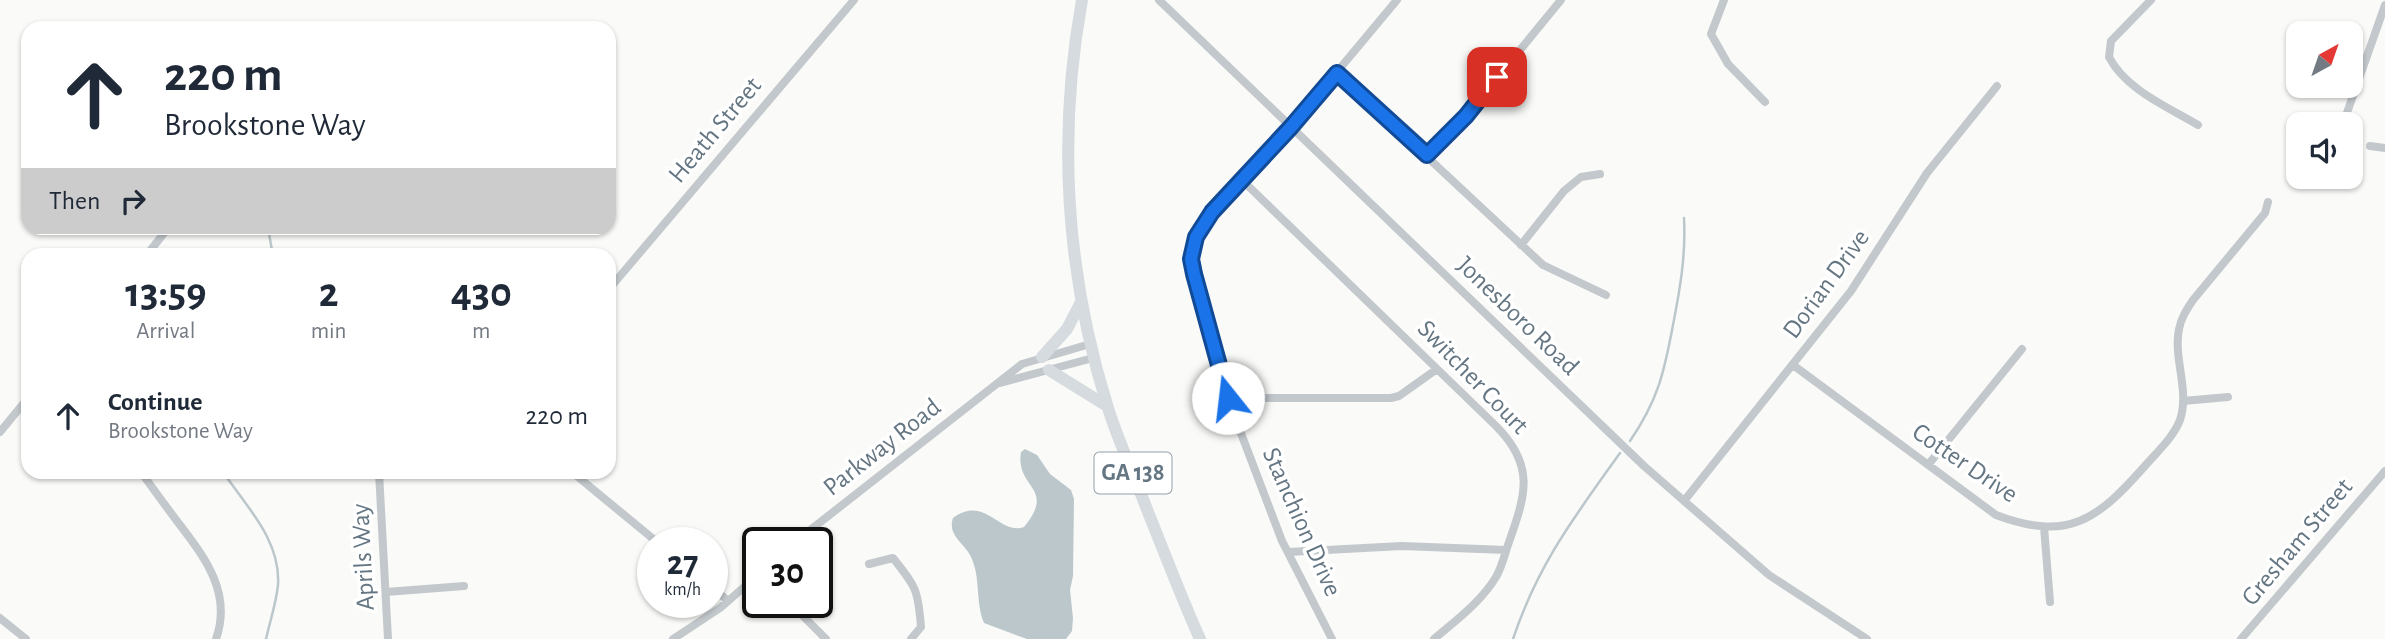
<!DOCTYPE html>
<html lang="en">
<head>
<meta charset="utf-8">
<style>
	:root { --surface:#fff; --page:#f6f6f7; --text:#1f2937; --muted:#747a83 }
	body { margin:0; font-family:"Alegreya Sans",sans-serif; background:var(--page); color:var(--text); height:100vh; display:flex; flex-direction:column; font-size:26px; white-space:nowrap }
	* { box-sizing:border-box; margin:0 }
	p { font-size:23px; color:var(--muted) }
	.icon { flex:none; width:38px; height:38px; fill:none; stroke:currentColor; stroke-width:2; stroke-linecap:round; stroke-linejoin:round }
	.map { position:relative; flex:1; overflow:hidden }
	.side { position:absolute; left:21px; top:248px; width:595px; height:231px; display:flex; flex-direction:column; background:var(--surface); border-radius:21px; box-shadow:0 2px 5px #0004 }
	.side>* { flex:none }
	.banner { position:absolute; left:21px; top:21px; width:595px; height:214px; border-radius:21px; box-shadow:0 2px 5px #0004; background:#fff; color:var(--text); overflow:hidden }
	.needle { width:46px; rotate:40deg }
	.buttons { position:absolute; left:2286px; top:21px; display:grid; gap:14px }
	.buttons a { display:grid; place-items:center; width:77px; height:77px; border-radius:14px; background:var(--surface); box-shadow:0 2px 5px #0004; font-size:35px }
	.speed { position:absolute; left:637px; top:527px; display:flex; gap:14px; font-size:35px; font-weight:700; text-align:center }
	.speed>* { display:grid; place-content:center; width:91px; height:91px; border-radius:50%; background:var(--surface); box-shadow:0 2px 5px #0004; line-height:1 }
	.speed small { font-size:18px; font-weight:400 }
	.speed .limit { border:4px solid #111; border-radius:10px; background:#fff; color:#111 }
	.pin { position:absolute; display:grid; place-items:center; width:60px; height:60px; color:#fff; margin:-30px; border-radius:14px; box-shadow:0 4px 10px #0006 }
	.me { position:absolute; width:77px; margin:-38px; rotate:344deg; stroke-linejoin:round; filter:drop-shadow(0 0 5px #0008) }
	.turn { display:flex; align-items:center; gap:24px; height:147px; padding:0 28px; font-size:32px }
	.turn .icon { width:91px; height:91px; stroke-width:2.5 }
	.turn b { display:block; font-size:49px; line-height:60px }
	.then { display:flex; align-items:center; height:66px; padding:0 28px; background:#0003; gap:14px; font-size:26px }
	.eta { display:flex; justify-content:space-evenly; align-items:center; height:119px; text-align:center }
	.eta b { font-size:42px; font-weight:700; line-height:49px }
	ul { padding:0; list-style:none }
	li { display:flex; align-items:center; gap:21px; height:98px; padding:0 28px }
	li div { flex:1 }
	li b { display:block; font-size:26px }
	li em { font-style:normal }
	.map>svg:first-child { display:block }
</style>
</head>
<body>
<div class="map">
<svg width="2385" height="639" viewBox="0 0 2385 639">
	<rect width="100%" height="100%" fill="#fafaf8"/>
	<path fill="#bbc7cb" d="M1025,449L1037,455L1050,474L1071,490L1074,499L1073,576L1070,590L1073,618L1072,631L1066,639H1027L984,623C975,601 981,578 971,557C965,543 947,536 953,518C985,494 1000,536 1024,527C1057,487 1015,489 1021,452Z"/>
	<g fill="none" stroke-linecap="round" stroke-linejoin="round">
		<path stroke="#bbc7cb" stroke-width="2.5" d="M268,228L273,256
			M1630,441C1658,400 1664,373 1673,325C1680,289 1686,255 1684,218
			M223,472C247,507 281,541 278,585C276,604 270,621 266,639
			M1513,639C1538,564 1575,516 1620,453"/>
		<path stroke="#c3c8cc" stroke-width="8" d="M1159,0L1644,466L1769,575L1867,639
			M1724,0L1711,34L1728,64L1765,102
			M2151,0L2111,41L2109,57C2126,90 2168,107 2198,125
			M1337,73L1543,265L1606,295
			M2343,124L2385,5
			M2370,146L2385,148
			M1427,155L1466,116L1561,0
			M1242,180L1497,427C1535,466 1526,494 1509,542C1505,553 1502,567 1496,577C1481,602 1455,621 1434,639
			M1521,245L1564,191L1581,177L1600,174
			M146,256L168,228
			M609,289L854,0
			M1793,365L1996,515C2068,542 2097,520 2144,467C2157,452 2173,438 2180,420C2190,390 2173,359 2179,329C2181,318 2187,309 2193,300L2265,213L2268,202
			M1000,383L1093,358
			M1228,398H1391L1399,396L1437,369
			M2183,401L2228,397
			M0,432L28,398
			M1928,465L2022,349
			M141,472C154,490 167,508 180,525C206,559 232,594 216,639
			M379,472L388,639
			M572,472L657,542
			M1684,501L1851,291L1927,173L1997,86
			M2044,527L2050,602
			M795,542L1022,364L1090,344
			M1288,552L1402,546L1506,550
			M869,564L893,558C916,587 918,589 921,627L911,639
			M712,587L728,601
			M386,592L464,586
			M789,602L826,639
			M0,618L26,639
			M673,639L720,608L758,575
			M1332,639L1282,541L1231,407L1199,295L1191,259L1196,237L1212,212L1291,127L1397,0
			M2241,639L2385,471"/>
		<path stroke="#d6dbdf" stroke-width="12" d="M1082,0C1057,138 1066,274 1108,408C1119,443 1135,477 1148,512C1165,554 1181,597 1200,639
			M1042,357L1067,329L1081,302
			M1049,370L1107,406"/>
	</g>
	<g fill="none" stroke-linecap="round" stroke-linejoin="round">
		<defs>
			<path id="route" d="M1228,398L1194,274L1191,259L1196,237L1212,212L1291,127L1337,73L1427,155L1466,116L1497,77"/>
		</defs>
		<use href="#route" stroke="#114b97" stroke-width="18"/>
		<use href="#route" stroke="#1a73e8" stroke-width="12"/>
	</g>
	<g text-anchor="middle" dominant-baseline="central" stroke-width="7" stroke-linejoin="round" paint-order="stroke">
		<rect fill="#fff" stroke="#939fa8" stroke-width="2" x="1094.5" y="452.5" width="77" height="41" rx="5"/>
		<g font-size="24" font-weight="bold" fill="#657683">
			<text x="1133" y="473">GA 138</text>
		</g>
		<g font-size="26" fill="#657683" stroke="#fff">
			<text transform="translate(715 130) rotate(-50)">Heath Street</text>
			<text transform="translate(1826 284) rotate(-54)">Dorian Drive</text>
			<text transform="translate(1518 316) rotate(44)">Jonesboro Road</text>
			<text transform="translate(1473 377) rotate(46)">Switcher Court</text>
			<text transform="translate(882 447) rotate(-38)">Parkway Road</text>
			<text transform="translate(1965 463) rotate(34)">Cotter Drive</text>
			<text transform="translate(1302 522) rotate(66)">Stanchion Drive</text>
			<text transform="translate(2297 542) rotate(-50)">Gresham Street</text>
			<text transform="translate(363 557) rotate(-93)">Aprils Way</text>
		</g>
	</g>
</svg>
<div class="buttons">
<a><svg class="needle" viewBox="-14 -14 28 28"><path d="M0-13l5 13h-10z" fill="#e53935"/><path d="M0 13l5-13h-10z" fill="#747a83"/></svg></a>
<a><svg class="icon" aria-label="sound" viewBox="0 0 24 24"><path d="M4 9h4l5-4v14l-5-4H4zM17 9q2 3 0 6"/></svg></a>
</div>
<div class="speed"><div>27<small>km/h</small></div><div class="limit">30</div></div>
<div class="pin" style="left:1497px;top:77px;background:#d93025"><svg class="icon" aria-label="arrive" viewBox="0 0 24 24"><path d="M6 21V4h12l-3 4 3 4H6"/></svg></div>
<svg class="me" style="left:1228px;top:398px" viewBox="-20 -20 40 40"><circle r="19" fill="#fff"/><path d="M0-13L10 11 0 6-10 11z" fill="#1a73e8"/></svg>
<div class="banner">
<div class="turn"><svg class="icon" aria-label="ahead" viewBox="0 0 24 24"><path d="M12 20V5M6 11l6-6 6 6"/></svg><div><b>220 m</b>Brookstone Way</div></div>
<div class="then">Then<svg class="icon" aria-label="right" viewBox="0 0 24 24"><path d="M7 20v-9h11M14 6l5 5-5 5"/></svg></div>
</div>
<section class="side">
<div class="eta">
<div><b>13:59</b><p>Arrival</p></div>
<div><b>2</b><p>min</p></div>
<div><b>430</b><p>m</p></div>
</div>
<ul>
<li><svg class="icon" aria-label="ahead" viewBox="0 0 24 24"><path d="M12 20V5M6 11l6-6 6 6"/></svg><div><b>Continue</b><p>Brookstone Way</p></div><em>220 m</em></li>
</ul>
</section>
</div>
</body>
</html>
